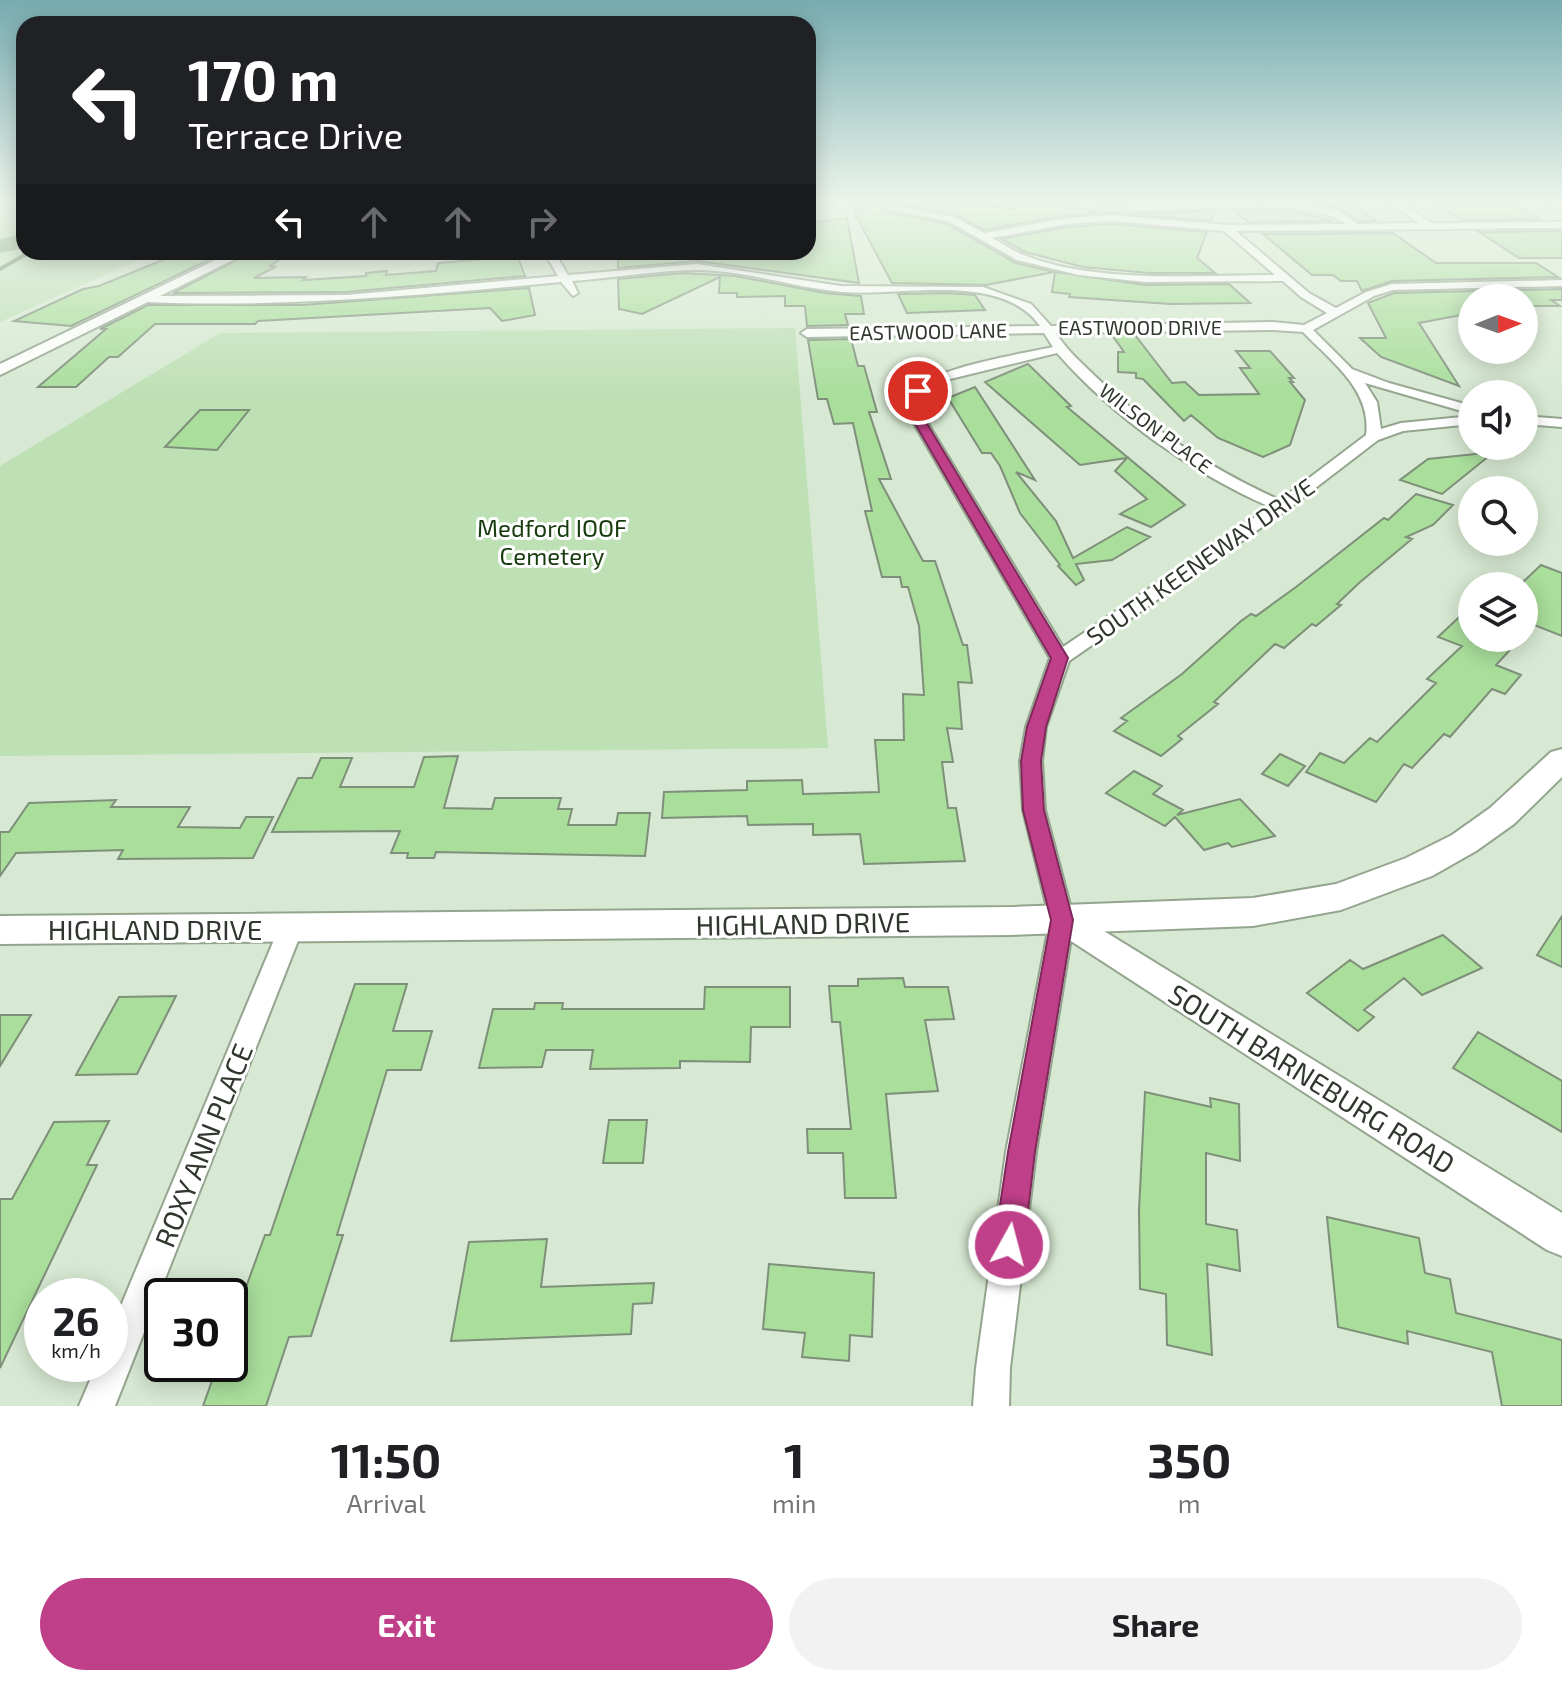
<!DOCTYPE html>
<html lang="en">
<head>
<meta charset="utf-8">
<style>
	:root { --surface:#fff; --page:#f2f2f2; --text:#202124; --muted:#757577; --accent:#c03f89 }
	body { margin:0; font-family:"Exo 2",sans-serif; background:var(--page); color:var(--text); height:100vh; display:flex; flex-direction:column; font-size:30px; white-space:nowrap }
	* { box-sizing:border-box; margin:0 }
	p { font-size:26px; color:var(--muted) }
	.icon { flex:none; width:44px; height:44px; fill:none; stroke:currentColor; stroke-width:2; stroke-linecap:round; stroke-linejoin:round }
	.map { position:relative; height:1406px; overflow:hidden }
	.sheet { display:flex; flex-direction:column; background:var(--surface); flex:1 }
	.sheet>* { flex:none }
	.hud { position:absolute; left:16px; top:16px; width:800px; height:244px; border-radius:24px; box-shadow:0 4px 20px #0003; background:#202124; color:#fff; overflow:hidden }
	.needle { width:52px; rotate:89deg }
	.tools { position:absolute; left:1458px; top:284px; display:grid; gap:16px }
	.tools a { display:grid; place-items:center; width:80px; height:80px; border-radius:50%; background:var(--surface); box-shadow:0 4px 20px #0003; font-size:40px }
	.speed { position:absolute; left:24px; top:1278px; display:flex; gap:16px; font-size:40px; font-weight:700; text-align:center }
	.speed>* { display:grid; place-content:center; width:104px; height:104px; border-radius:50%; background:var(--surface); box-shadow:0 4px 20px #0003; line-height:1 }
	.speed small { font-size:20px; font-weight:400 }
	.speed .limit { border:4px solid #111; border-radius:12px; background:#fff; color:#111 }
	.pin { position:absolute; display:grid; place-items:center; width:68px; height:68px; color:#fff; margin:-34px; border:4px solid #fff; border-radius:50%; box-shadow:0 2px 8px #0007 }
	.me { position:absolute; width:88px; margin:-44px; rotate:7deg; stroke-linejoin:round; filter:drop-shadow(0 0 6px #0008) }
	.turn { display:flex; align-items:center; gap:28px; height:168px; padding:0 40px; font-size:36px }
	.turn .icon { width:104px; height:104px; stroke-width:2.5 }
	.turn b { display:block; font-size:56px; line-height:68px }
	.lanes { display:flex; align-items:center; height:76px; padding:0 40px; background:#0003; justify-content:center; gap:40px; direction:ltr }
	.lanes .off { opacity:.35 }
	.eta { display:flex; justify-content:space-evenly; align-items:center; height:136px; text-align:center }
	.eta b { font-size:48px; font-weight:700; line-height:56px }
	.primary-button { display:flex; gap:16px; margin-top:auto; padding:16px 40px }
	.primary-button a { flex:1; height:92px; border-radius:48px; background:var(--accent); color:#fff; font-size:32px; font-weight:700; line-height:92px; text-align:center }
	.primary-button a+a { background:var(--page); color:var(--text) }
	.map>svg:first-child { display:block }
</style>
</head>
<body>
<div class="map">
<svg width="1562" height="1406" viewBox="0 0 1562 1406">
	<rect width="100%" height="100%" fill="#d7e9d2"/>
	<path fill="#bee0b5" d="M0,200H24V252H156L0,322Z
		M795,328L828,748L0,756V466L220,333Z"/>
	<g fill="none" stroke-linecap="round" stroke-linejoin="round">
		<path stroke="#597f4f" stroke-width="4" d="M0,269L30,252"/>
		<path fill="#6b9e5d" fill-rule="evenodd" d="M24,234V248L0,253V239Z"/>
	</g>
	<path fill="#a9de9b" stroke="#7e8f7a" stroke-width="2" d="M840,200H950L1015,209V200H1060L1093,213L1102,206L1085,200H1219L1125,201L1119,209L1146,213L1215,211L1211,221L1111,212L1067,215L984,230L955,214L891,202L883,205L884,211L947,224L1016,263L1054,272L986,285L892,283L854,212L863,210Z
		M1219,200H1346L1376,221H1358L1338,207L1302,200Z
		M1430,200H1504L1539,219L1461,220Z
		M1233,210L1299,212L1333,221L1248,222Z
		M847,218L859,283L697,261L618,268V252H808V223Z
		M1111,224L1207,232L1197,258L1215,273H1148L1083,267L1025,252L1001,239L1068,227Z
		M1559,231L1562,233V258H1519L1479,232Z
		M1393,233L1436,263H1536L1558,277L1392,281L1362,291L1357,281H1341L1333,275H1312L1263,234Z
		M182,252H225L71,326L14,321L83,289L99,286Z
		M252,252H290L270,266L275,267L254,278L306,277L303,280L366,276V273L387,271L386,275L436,271L438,263L486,259L496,256L495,252H516L525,276L346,292L173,293Z
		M1055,272L1145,285L1229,284L1250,303L1170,304L1069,297L1070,294L1052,292Z
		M683,273L735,276L825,293L861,296L864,314H845L848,325L807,326L805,306H785V296L737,297V293H719L720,277L642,314L619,309L618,279Z
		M529,288L535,315L502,321L490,308L258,321L255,324H155L118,357H109L76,387H38L106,329H100L148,305H302Z
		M1562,289V300H1551L1560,306H1524V298H1472V313L1419,323L1459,386L1381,357L1360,338H1386L1368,303L1394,293Z
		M949,293L975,295L985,310L907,313L898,294Z
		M1112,335H1135L1172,383L1185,382L1199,395L1259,394L1240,368H1250L1236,351H1270L1294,378H1289L1293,382H1290L1305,400L1290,445L1263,457L1218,438L1191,415L1184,421L1143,379L1136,378V373L1118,372V352H1124Z
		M851,339L858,366H864L877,412H869L891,479H879L923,561H935L963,645H967L972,683L958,682L962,729L947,728L953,762H942L948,808H956L965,861L864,864L860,834L813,835V824L748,825L747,816L662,818L664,792L747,790V781L802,780L803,794L879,792L875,740H904L903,694L924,695L919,626L908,587H902L900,577H882L865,511H872L853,423L834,424L827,399H818L808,340Z
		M1028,364L1071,406L1067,407L1185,505L1151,527L1120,514L1147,499L1115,471L1127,458L1080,465L985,382Z
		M975,387L1035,480L1016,472L1056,521L1073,558L1127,527L1150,537L1112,560L1076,564L1084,580L1076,585L1058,566L1060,565L1020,513L1000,466L991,453H982L948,398Z
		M200,410H249L217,450L165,447Z
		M1494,452L1442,494L1400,480L1428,459Z
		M1416,494L1453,505L1433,525L1406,537L1412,539L1359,583L1337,604L1341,605L1316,626L1312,624L1284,648L1275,644L1214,702L1218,704L1178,736L1182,739L1161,756L1114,731L1127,721L1121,718L1182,674L1241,621L1251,614L1256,616L1296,587L1384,518L1388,520Z
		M1541,565L1562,573V636L1524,621V581Z
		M1472,605V638L1509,651L1496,665L1521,675L1505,694L1492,689L1450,737L1444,734L1412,768L1404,764L1376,802L1306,772L1320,753L1344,763L1370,738L1377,742L1436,683L1427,679L1462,646L1438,637Z
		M1280,754L1305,766L1288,786L1262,774Z
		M458,756L444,808L492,809L495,798H561L558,809H572L568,825H616L618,813H650L645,856L436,852L434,858H407L408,853H391L400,831L272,832L298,778H312L321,758H352L340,787H414L424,757Z
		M1134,771L1162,786L1153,794L1183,810L1177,815L1240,799L1275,836L1232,847L1228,843L1204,850L1175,817L1165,826L1106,793Z
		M116,800L111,807H190L178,827L240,828L246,817H273L253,858L118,859L123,850L16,853L0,876V832H9L29,803Z
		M1562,916V967L1537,955Z
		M1443,935L1482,968L1422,995L1404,978L1364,1010L1374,1017L1358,1031L1307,993L1350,960L1363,969Z
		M903,978L905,987H948L954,1019L925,1020L938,1091L886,1094L896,1198H845L843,1153H808L807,1129H851L840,1022H832L829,986H858V979Z
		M355,984H407L393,1031H432L421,1070H387L337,1235H343L311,1336L289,1337L266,1406H203L218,1364H230V1331L265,1235H270Z
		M705,987H790V1027H751L750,1062L680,1061V1068L590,1069L593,1050H546L542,1067L479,1068L493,1009H534L535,1003H563L562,1009H704Z
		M176,996L137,1074L76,1075L119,997Z
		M0,1015H31L0,1066Z
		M1478,1032L1562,1081V1132L1453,1068Z
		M1145,1092L1211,1107L1210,1098L1239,1104L1240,1161L1206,1153V1224L1237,1230L1240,1271L1207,1264L1212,1355L1167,1345L1166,1294L1140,1289L1139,1210Z
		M609,1120H647L643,1163H603Z
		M109,1121L87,1165H97L0,1368V1199H12L54,1122Z
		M1327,1217L1419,1238L1425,1273L1450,1279L1456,1313L1562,1340V1406H1502L1492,1352L1407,1331L1408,1344L1338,1327Z
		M547,1239L541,1287L654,1283L652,1303L633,1304L631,1334L451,1341L469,1242Z
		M769,1264L874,1273L872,1337L850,1335L849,1361L802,1357L805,1333L763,1329Z"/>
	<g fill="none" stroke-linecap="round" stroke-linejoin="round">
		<defs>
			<path id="minor" d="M1063,200H1076L1099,207L1094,210Z
				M1386,200H1396L1432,223L1562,222V228L1236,231L1309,293L1336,308L1366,292L1392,284L1562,280V286L1393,290L1374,296L1313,330L1352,369L1389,383L1472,406V414L1365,383L1377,402L1381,429L1401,423L1472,416V424L1403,431L1378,440L1288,509L1069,661L1046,727L1042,761L1045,810L1074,920L1036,1152L1010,1368L1009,1406H973L976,1368L1006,1152L1050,920L1023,810L1020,761L1026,727L1050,658L913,422L909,398C919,369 1021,354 1053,347L1044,333L807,337L801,333L807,329L1040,326C1001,271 901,297 843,292C795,288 748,271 699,270C657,270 613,278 572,281L578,293L573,296L561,282C423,295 285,308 146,302L140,299L146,296L346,295L558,276L544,252H554L568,275L697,264L841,286L983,287L1031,304L1051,326L1273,322L1304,325L1327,313L1301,297L1283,281L1145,282L1079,275L1017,260L948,221L885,208L890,205L954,217L984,233L1068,218L1111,215L1227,225L1346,224C1299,192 1181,216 1122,209L1125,204L1301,203L1337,210L1357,224L1419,223ZM1111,221L1224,231L1275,275C1199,275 1095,284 1024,255C1013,251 1002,243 992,238L1068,224ZM1273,330L1303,332C1331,361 1372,390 1366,435L1280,500C1212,470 1151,429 1097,378C1082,363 1067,351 1056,333ZM1057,353C1114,418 1191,472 1270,507L1063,647L927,422L922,398L930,387L946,380Z
				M1524,416L1562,419V427L1524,424Z
				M291,919L300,921L303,928L115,1406H79L97,1364H110V1332L279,928L282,921Z"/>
			<path id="tertiary" d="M232,252H249L0,375V364Z
				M1062,908L1073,912L1562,1213V1256L1547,1250L1051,928L1046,920L1051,912Z"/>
			<path id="secondary" d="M1541,200L1562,202V211Z
				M1562,749V777L1514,824L1476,851L1432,876L1341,910L1253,926L1012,935L0,944V916L1012,907L1253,898L1336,884L1406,858L1452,835L1490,808L1551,752Z"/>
		</defs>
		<use href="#minor" stroke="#94a58f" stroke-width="4"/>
		<use href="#tertiary" stroke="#94a58f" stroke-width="4"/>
		<use href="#secondary" stroke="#94a58f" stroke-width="4"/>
		<use href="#minor" fill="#fff" fill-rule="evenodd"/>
		<use href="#tertiary" fill="#fff" fill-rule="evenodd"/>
		<use href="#secondary" fill="#fff" fill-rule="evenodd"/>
	</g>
	<linearGradient id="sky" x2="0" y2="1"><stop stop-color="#76abb0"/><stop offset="0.51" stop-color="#edf5eb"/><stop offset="1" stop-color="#edf5eb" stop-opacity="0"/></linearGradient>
	<rect width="1562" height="396" fill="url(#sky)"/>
	<path fill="#c03f89" stroke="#7d2959" stroke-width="2" d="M914,388L924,391L920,404L926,422L1068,658L1046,727L1041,761L1044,810L1073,920L1035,1152L1024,1245L1019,1255L1009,1259L999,1255L994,1245L1008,1152L1051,920L1023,810L1021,761L1027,727L1051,658L914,422L907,404Z"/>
	<g text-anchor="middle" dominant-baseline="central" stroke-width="6" stroke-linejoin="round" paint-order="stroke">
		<g font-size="20" fill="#30372e" stroke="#fff">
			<text x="1140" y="327">EASTWOOD DRIVE</text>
			<text transform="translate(928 331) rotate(-1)">EASTWOOD LANE</text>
			<text transform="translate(1156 428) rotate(37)">WILSON PLACE</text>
		</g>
		<g font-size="24" fill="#183b0e" stroke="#fff">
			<text x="552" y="527">Medford IOOF<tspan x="552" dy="28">Cemetery</tspan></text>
		</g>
		<g font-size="24" fill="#30372e" stroke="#fff">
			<text transform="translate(1200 561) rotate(-35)">SOUTH KEENEWAY DRIVE</text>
		</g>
		<g font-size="28" fill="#30372e" stroke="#fff">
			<text transform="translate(803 923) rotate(-1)">HIGHLAND DRIVE</text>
			<text x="155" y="929">HIGHLAND DRIVE</text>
			<text transform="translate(1312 1078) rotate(32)">SOUTH BARNEBURG ROAD</text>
			<text transform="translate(203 1145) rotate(-68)">ROXY ANN PLACE</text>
		</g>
	</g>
</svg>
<div class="tools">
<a><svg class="needle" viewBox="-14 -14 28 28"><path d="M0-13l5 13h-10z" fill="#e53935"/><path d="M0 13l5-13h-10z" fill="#757577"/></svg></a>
<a><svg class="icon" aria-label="sound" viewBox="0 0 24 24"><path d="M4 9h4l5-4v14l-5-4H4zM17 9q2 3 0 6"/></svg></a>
<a><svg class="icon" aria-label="search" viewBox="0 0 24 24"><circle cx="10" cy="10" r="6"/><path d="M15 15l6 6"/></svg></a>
<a><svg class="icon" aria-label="layers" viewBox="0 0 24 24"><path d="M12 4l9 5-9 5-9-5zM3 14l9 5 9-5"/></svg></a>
</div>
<div class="speed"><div>26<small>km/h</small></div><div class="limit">30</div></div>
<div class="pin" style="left:918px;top:391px;background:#d93025"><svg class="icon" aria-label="arrive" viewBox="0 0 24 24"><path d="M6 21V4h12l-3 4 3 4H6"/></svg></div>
<svg class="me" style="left:1009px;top:1245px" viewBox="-20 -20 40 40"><circle r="17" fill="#c03f89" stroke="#fff" stroke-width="3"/><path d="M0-11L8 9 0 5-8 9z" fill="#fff"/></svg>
<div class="hud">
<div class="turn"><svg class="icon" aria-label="left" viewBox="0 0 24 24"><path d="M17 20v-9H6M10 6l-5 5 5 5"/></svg><div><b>170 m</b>Terrace Drive</div></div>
<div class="lanes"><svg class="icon" aria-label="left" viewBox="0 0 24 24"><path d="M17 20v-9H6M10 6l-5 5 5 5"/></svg><svg class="icon off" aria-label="ahead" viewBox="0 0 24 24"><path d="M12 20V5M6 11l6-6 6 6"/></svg><svg class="icon off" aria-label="ahead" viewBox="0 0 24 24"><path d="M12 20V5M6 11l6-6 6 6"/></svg><svg class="icon off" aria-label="right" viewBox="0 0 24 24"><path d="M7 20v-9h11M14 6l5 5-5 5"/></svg></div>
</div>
</div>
<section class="sheet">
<div class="eta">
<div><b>11:50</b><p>Arrival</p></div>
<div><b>1</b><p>min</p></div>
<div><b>350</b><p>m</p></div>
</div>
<div class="primary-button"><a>Exit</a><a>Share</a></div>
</section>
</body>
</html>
